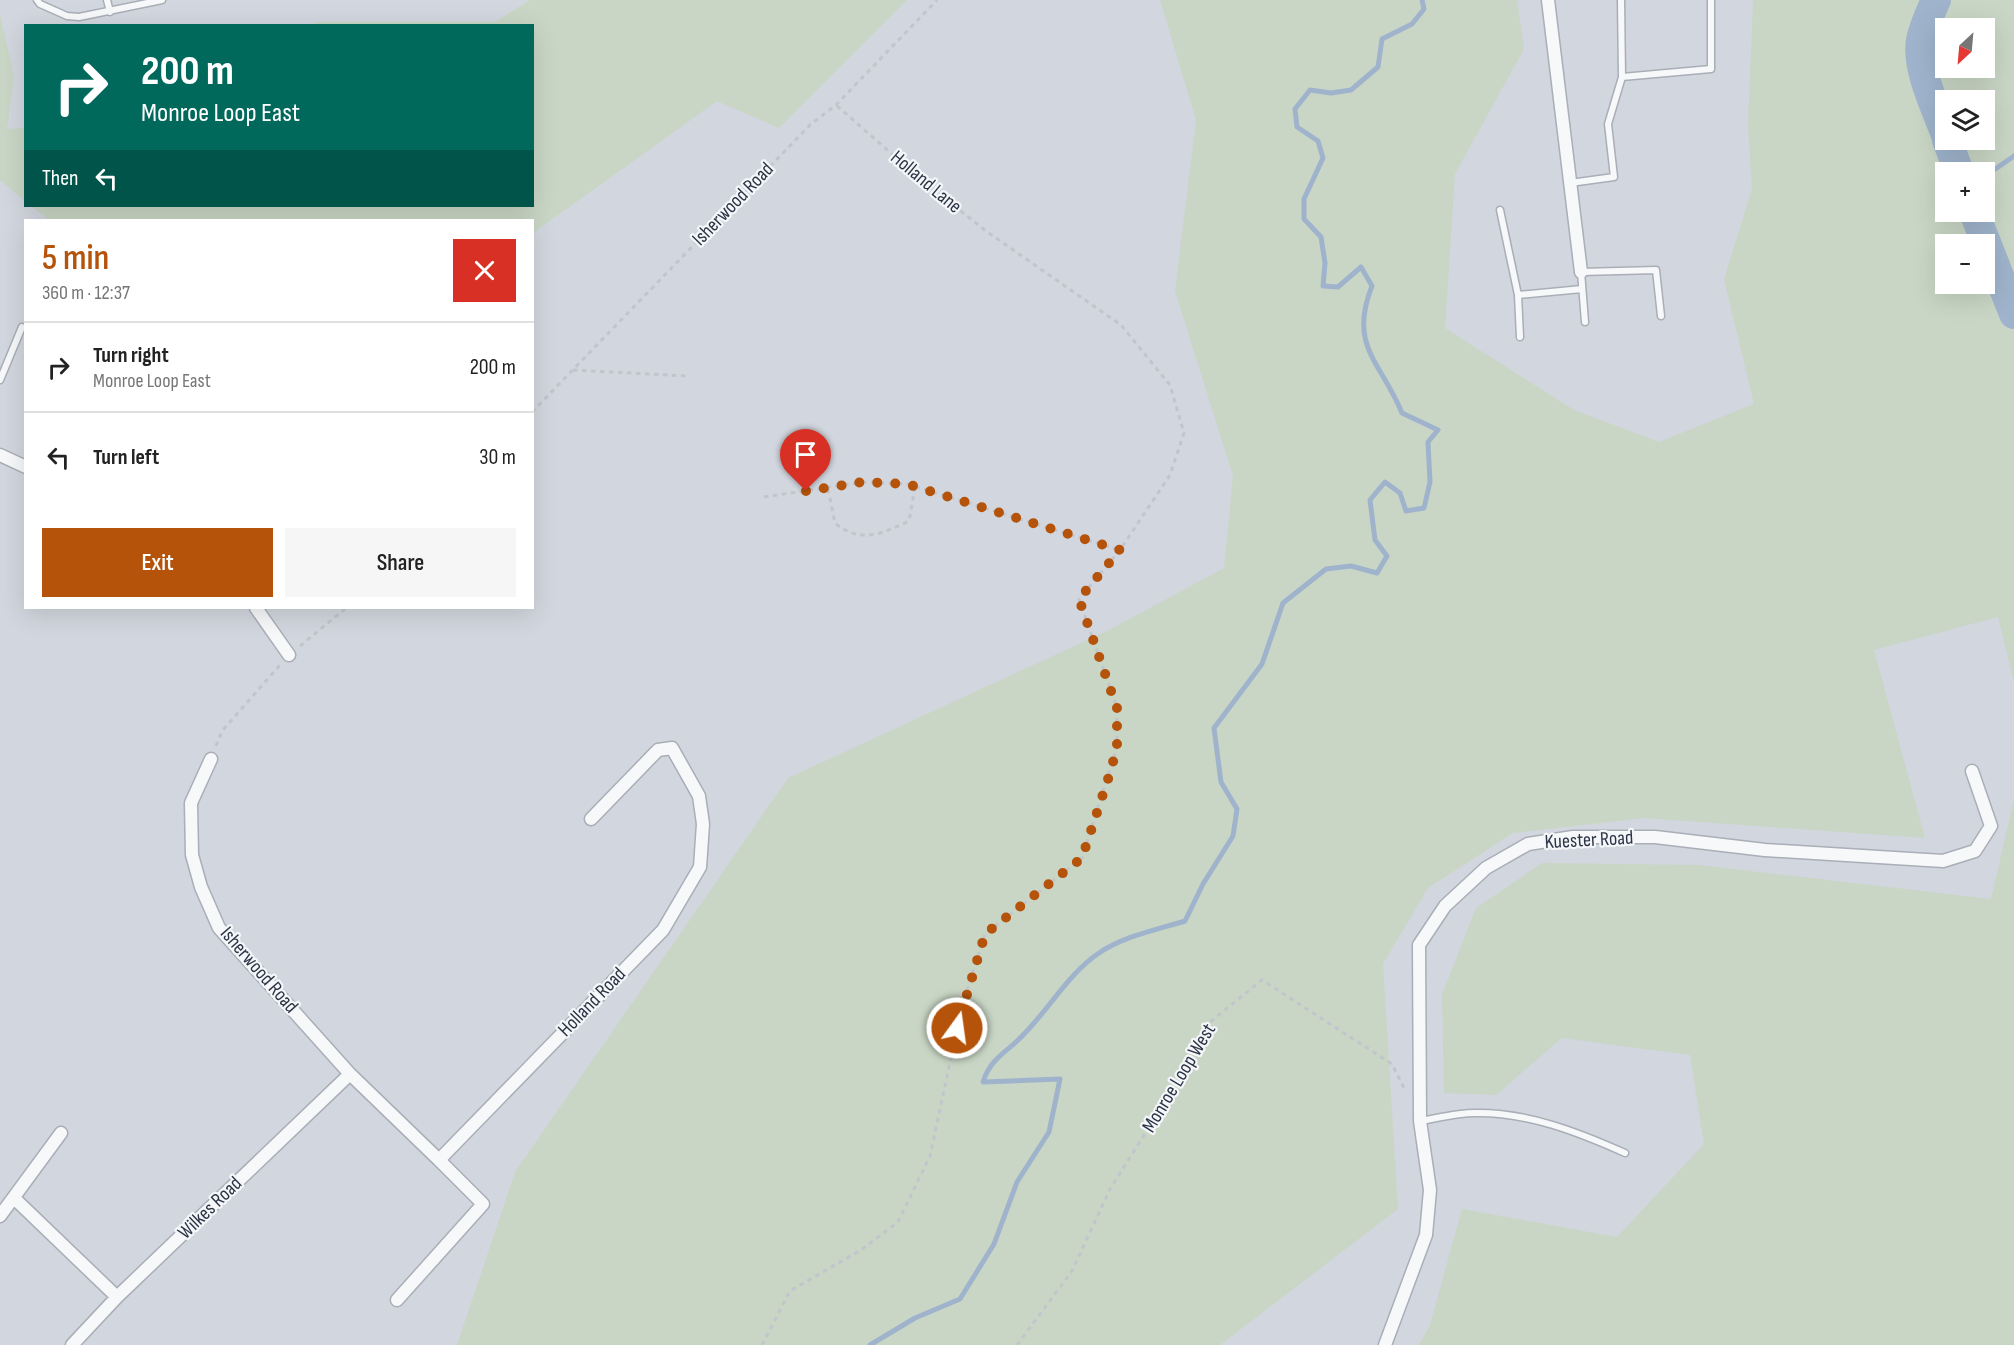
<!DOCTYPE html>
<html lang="en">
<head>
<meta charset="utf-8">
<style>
	:root { --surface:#fff; --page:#f6f6f6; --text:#222; --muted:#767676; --line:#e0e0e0; --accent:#b45309 }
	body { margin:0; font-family:"Sofia Sans Condensed",sans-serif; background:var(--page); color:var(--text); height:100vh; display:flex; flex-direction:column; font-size:22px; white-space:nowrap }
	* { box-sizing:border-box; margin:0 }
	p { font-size:20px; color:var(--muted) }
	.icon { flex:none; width:33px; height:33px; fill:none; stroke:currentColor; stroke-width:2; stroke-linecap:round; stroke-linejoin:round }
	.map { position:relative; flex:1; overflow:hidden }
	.details { position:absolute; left:24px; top:219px; width:510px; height:390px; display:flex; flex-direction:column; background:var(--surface); border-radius:0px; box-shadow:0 6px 24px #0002 }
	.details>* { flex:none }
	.hud { position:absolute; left:24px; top:24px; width:510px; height:183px; border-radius:0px; box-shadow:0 6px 24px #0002; background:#00695c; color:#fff; overflow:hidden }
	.needle { width:39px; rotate:206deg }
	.fabs { position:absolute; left:1935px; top:18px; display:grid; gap:12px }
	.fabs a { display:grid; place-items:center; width:60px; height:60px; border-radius:0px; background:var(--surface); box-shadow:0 6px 24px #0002; font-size:30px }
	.pin { position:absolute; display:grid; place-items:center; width:51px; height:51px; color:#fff; margin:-62px -26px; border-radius:50% 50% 50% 0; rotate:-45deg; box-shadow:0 0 6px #0007 }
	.pin .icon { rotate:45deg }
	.me { position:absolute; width:66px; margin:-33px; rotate:14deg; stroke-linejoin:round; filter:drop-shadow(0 0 4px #0008) }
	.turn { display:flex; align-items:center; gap:21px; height:126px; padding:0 18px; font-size:27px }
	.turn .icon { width:78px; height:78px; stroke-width:2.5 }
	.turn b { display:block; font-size:42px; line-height:51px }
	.then { display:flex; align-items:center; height:57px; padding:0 18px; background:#0003; gap:12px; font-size:22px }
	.round { display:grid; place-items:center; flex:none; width:63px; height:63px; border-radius:0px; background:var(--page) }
	.summary { display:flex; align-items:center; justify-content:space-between; height:102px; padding:0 18px }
	h1 { font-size:36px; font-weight:600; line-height:45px; color:var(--accent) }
	.action { display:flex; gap:12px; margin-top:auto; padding:12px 18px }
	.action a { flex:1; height:69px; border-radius:0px; background:var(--accent); color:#fff; font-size:24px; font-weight:600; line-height:69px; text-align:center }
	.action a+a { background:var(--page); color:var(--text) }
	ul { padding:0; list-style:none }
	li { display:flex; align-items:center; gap:18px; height:90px; padding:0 18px; border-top:2px solid var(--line) }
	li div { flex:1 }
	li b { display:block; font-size:22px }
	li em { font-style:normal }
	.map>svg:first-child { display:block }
</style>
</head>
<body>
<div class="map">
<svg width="2014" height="1345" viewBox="0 0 2014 1345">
	<rect width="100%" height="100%" fill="#e4e7ec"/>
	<path fill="#d2d6de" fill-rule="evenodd" d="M0,0H2014V1345H0ZM26,26H532V206H26ZM1946,28H1984V68H1946ZM1946,100H1984V140H1946ZM1946,172H1984V212H1946ZM26,220H532V608H26ZM1946,244H1984V284H1946Z"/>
	<path fill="#c9d6c5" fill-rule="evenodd" d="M530,0H907L779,128L717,101L533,233L532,220H49L31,206H532V26L311,25L316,22H495Z
		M1160,0H1517L1524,49L1455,174L1445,328L1574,410L1659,442L1754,404L1724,279L1752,189L1748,126L1753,0H2014V682L1998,617L1874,650L1925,838L1644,818L1513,833L1428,888L1383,964L1398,1209L1220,1345H457L515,1172L788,778L1109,630L1224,568L1233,476L1175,291L1196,120ZM1946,28H1984V68H1946ZM1946,100H1984V140H1946ZM1946,172H1984V212H1946ZM1946,244H1984V284H1946Z
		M0,14L14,76L7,129L25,128V201L0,180Z
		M2014,799V1345H1419L1430,1325L1462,1209L1617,1237L1704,1144L1690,1055L1562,1038L1496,1095L1444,1093L1442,995L1476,908L1542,863L1699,865L1991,899Z"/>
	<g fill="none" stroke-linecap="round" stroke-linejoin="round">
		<path stroke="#9fb4cc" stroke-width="5" d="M1984,177L2014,156
			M870,1345L915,1318L960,1299L994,1244L1017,1182L1049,1132L1060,1079L983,1082C991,1057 1008,1052 1024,1034C1049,1009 1069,973 1099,953C1124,936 1156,930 1185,921L1203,884L1233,836L1237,809L1221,782L1214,728L1262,664L1283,603L1326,569L1351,566L1377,573L1387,556L1375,540L1370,500L1385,482L1400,493L1406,511L1424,508L1430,482L1428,442L1438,430L1402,413C1381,362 1348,346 1372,286L1361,267L1338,287L1323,286L1325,263L1321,237L1304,219V199L1323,158L1318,141L1297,127L1295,109L1310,90L1331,93L1351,90L1378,67L1382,39L1412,24L1424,9L1422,0"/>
		<path stroke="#9fb4cc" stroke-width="30" d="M1936,0C1930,13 1924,26 1921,40C1916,68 1936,108 1946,135
			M1947,140L1959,172
			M1974,212L2014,314"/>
		<defs>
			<path id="service" d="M37,0L40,4L67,16L79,17L162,0
				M107,0L110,12
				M1622,77L1711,69V0
				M1570,183L1614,177L1608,124L1622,77L1621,0
				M1500,210L1518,295L1520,337
				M1518,295L1582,289
				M1585,322L1581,272L1656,270L1661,316
				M0,380L22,327
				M1420,1121C1438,1118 1457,1113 1475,1113C1527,1112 1578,1132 1625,1153"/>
			<path id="minor" d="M1548,0L1581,272
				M0,455L26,467
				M256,608L289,655
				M211,759L191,803L192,855L201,887L219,928L350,1074L439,1160
				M15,1199L117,1297
				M0,1216L61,1133
				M397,1300L483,1204L439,1160L663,930L700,867L703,824L699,796L672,748L658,750L591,819
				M72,1345L117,1297L350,1074
				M1385,1345L1426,1235L1430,1190L1420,1121L1419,945L1445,906L1486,868L1528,844L1573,837H1655L1765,850L1943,861L1975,851L1991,826L1972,771"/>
		</defs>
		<use href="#service" stroke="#a9aeb7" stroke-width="9"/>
		<use href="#minor" stroke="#a9aeb7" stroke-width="15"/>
		<path stroke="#c2c5cb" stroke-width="3" stroke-dasharray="4.5 4.5" stroke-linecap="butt" d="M573,370L688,376
			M532,412L811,124L836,105L937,0
			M828,489L835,523C860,544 882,534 909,521L915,487
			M764,497L863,482L907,484L1120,550
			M300,646L346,608
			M216,746L222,731L280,665
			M762,1345L790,1291L861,1250L898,1222L930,1156L962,1006L985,934L1082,858L1117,747V708L1079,599L1120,550L1170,475L1184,433L1170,385L1121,325L986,231L924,182L836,105
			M1017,1345L1072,1271L1110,1189L1184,1072L1209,1023L1262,980L1392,1064L1405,1090"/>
		<use href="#service" stroke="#f7f8fa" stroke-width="6"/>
		<use href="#minor" stroke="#f7f8fa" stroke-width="12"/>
	</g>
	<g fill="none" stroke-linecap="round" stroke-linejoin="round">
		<path stroke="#b45309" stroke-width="10" stroke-dasharray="0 18" d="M806,491L863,482L907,484L1120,550L1079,599L1117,708V747L1110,773L1082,858L985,934L957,1028"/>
	</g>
	<g text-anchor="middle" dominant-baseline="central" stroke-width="4.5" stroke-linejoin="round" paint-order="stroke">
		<g font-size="20" fill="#2b3445" stroke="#f4f6f9">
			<text transform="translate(926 182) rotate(40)">Holland Lane</text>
			<text transform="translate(733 204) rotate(-46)">Isherwood Road</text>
			<text transform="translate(1589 840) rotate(-3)">Kuester Road</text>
			<text transform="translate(259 970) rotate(49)">Isherwood Road</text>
			<text transform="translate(592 1002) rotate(-46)">Holland Road</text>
			<text transform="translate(1179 1078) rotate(-59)">Monroe Loop West</text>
			<text transform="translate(210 1208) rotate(-44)">Wilkes Road</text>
		</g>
	</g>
</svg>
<div class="fabs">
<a><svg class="needle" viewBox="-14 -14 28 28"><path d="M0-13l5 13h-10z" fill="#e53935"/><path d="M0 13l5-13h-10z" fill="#767676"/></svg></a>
<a><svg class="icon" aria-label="layers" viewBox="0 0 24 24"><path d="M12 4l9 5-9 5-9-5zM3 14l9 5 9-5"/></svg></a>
<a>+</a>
<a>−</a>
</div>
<div class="pin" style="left:806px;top:491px;background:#d93025"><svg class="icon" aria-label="arrive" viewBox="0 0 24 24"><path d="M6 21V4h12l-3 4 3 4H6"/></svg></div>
<svg class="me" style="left:957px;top:1028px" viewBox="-20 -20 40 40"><circle r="17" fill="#b45309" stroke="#fff" stroke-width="3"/><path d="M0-11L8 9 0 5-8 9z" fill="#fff"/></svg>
<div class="hud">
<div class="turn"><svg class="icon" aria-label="right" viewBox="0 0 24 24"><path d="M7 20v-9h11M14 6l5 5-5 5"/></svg><div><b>200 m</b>Monroe Loop East</div></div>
<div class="then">Then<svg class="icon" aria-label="left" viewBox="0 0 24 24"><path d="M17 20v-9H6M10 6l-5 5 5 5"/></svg></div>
</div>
<section class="details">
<div class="summary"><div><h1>5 min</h1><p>360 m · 12:37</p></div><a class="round" style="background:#d93025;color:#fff"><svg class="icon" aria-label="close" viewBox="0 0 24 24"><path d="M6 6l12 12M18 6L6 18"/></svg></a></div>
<ul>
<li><svg class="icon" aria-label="right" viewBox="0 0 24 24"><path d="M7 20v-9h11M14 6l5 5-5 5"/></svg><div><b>Turn right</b><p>Monroe Loop East</p></div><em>200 m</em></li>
<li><svg class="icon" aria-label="left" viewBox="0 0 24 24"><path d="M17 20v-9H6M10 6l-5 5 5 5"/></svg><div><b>Turn left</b></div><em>30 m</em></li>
</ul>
<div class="action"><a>Exit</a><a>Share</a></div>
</section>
</div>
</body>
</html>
